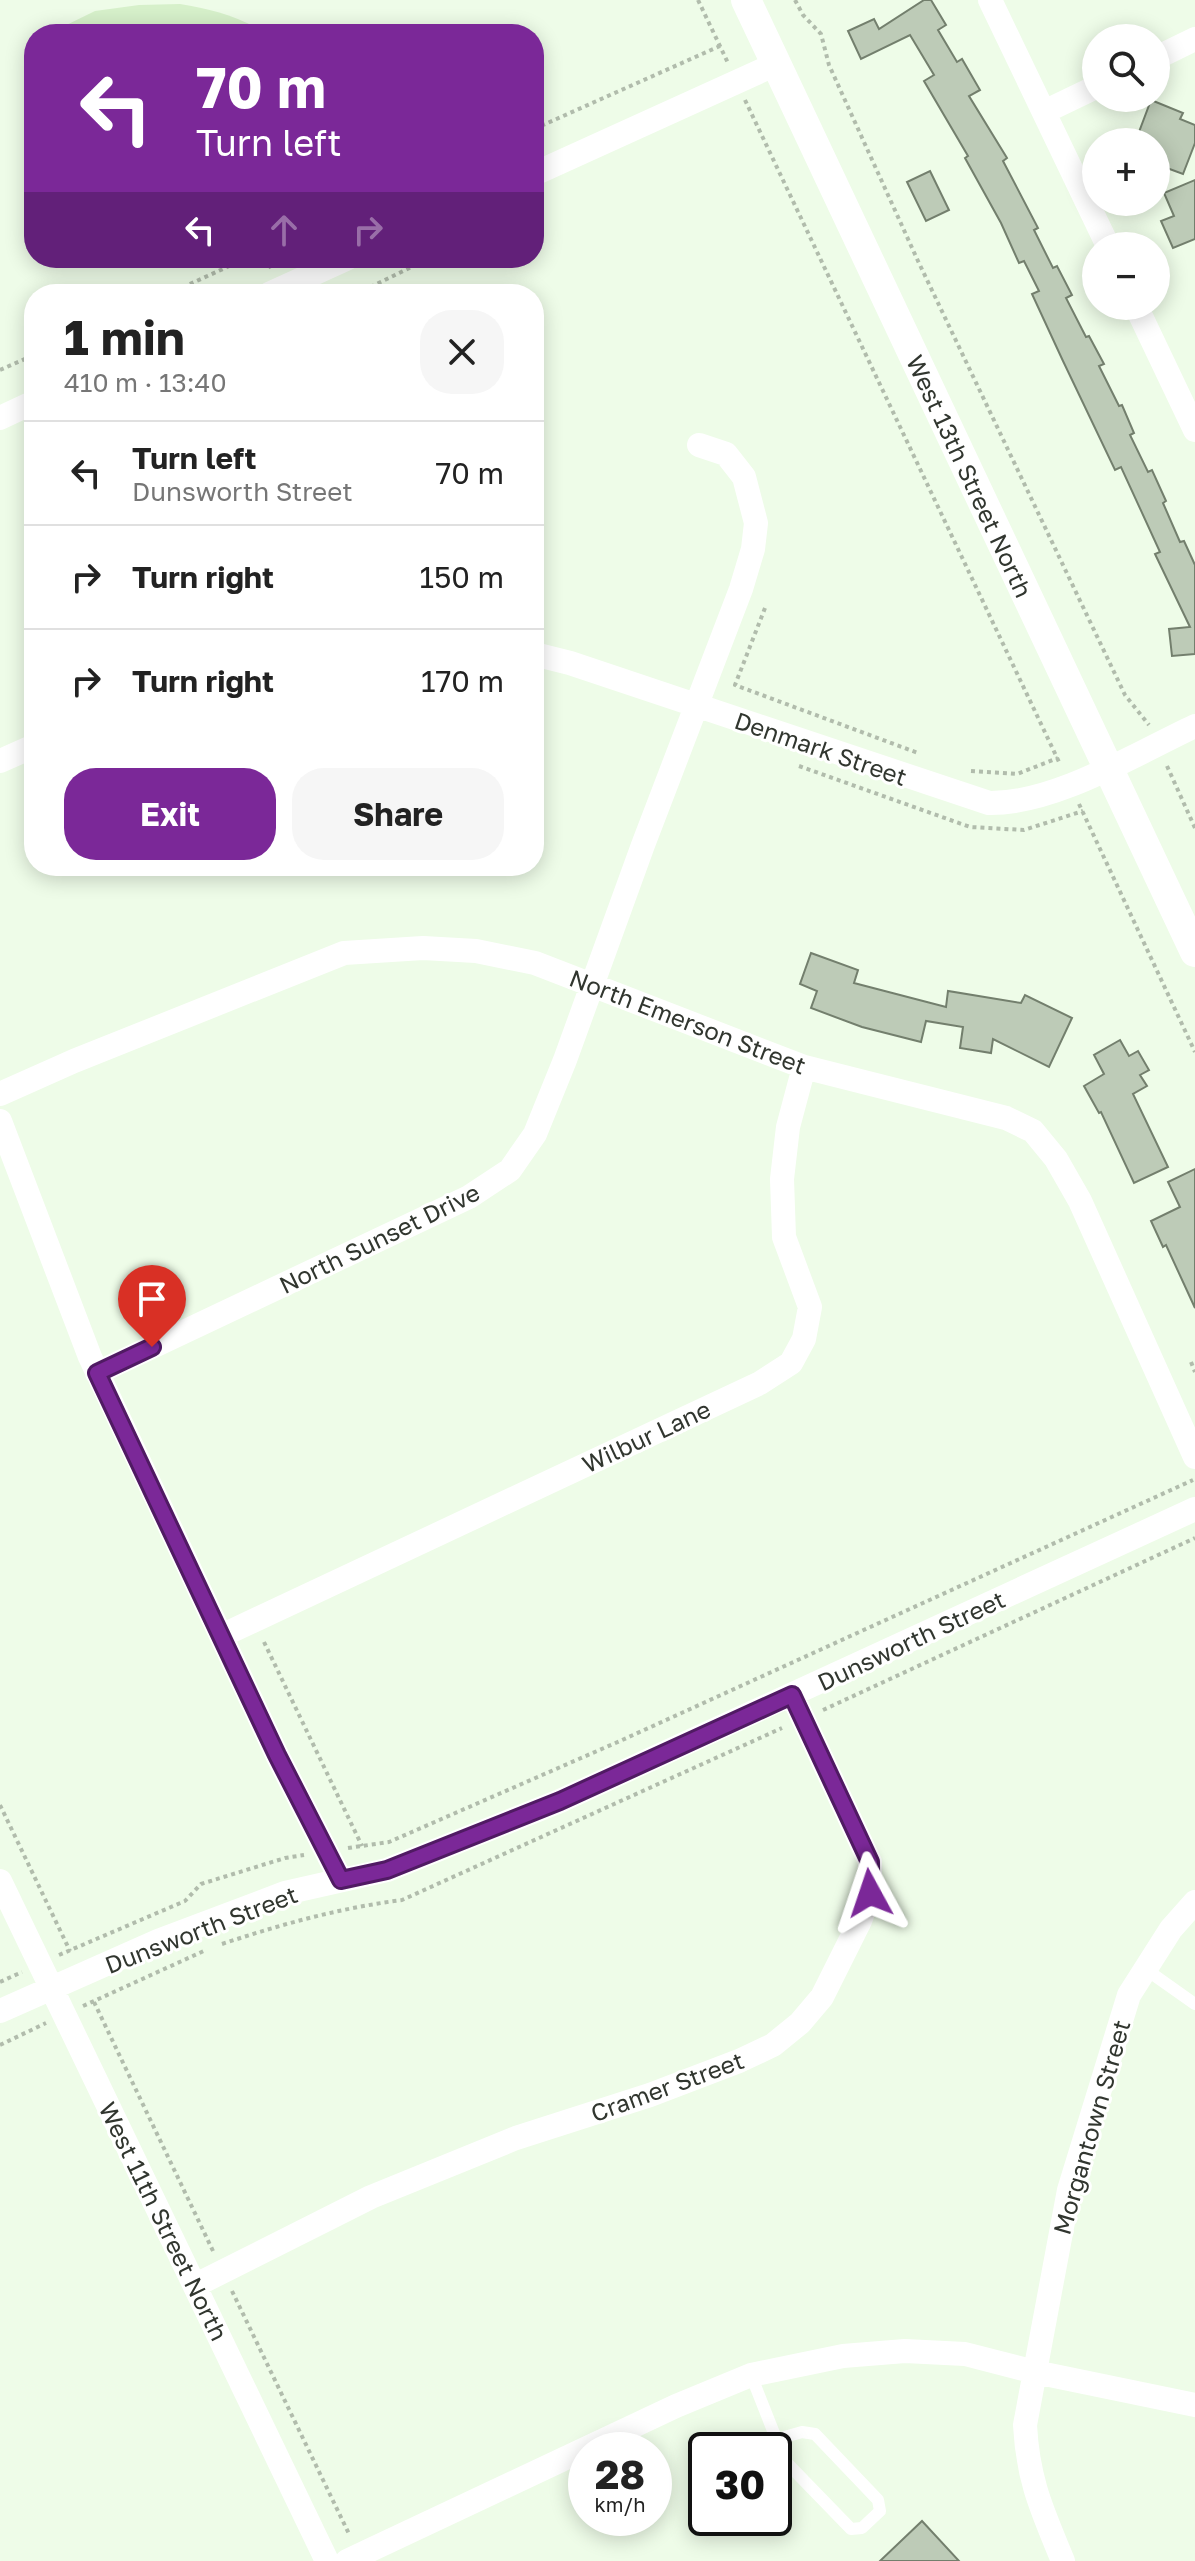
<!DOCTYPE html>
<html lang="en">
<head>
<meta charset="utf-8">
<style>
	:root { --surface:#fff; --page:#f6f6f6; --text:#222; --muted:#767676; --line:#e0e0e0; --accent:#7b2898 }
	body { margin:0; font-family:"Golos Text",sans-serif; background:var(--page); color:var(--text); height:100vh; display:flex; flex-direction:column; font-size:30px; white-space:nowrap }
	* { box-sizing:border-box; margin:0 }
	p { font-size:26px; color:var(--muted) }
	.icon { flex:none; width:44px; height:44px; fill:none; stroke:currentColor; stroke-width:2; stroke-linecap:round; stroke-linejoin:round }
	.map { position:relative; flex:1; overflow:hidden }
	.sheet { position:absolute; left:24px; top:284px; width:520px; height:592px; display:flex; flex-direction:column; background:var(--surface); border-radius:32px; box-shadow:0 4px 20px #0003 }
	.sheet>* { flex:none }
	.banner { position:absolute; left:24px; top:24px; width:520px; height:244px; border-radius:32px; box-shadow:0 4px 20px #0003; background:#7b2898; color:#fff; overflow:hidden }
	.tools { position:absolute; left:1082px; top:24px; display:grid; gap:16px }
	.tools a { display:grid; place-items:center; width:88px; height:88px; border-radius:50%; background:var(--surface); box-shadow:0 4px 20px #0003; font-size:40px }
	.speed { position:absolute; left:568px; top:2432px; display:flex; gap:16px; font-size:40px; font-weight:700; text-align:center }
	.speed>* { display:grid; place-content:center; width:104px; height:104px; border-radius:50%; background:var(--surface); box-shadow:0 4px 20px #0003; line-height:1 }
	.speed small { font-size:20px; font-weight:400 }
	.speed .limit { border:4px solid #111; border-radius:12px; background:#fff; color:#111 }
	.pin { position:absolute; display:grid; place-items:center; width:68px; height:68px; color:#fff; margin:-82px -34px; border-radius:50% 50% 50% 0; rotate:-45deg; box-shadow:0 0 8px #0007 }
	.pin .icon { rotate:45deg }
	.me { position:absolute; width:88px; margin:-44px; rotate:355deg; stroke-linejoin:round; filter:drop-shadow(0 0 6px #0008) }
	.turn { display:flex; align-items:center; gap:28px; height:168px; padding:0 40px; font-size:36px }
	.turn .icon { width:104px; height:104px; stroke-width:2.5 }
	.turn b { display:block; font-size:56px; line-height:68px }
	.lanes { display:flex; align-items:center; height:76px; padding:0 40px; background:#0003; justify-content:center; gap:40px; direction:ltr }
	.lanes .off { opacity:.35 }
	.round { display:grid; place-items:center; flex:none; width:84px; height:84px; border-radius:32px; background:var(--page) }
	.overview { display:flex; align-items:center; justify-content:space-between; height:136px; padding:0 40px }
	h1 { font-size:48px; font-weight:700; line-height:60px }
	.cta { display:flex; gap:16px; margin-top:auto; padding:16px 40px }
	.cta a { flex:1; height:92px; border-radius:32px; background:var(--accent); color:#fff; font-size:32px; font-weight:700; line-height:92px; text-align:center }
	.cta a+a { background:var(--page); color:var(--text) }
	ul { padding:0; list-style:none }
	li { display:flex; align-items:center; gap:24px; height:104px; padding:0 40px; border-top:2px solid var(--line) }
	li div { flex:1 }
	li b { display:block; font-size:30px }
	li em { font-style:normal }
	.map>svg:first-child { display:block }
</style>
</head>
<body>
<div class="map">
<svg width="1195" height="2561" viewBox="0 0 1195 2561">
	<rect width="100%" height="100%" fill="#eefce8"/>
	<path fill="#d6f0ca" d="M180,4C211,9 239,16 266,34H48L95,11L139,5Z"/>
	<path fill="#bdcbb7" stroke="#737f6d" stroke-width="2" d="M924,0H931L946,25L938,30L957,62L962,59L980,90L969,96L1007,158L1003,161L1038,228L1034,230L1053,268L1057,266L1072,295L1066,298L1086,337L1089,336L1104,364L1099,366L1119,406L1122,405L1134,433L1130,435L1148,472L1152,470L1166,501L1163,503L1180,542L1184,541L1195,565V654L1172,656L1169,629L1190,627L1155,554L1160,552L1121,467L1115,470L1063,361L1032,294L1039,291L1024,261L1019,263L1001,223L965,158L968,156L924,81L934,75L910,35L861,59L848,31L874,19L879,29Z
		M1151,100L1183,113L1180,119L1195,125V143L1183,174L1156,164V142H1143L1146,135L1139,132Z
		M930,171L949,210L926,221L907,182Z
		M1195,180V239L1173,248L1161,221L1174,216L1164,193Z
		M811,953L858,970L854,983L946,1007L948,991L1021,1003L1025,995L1072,1018L1049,1067L993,1039L991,1053L960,1048L963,1027L926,1021L921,1042L862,1027L811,1008L817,991L800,984Z
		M1120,1040L1129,1056L1138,1051L1149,1070L1140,1075L1147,1086L1133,1094L1168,1167L1134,1183L1101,1112L1099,1113L1084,1086L1104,1074L1094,1055Z
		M1195,1169V1308L1166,1245L1163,1247L1151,1221L1180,1207L1168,1182Z
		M922,2521L959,2561H880Z"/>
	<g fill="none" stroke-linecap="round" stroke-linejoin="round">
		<path stroke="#b1bcac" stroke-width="4" stroke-dasharray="4 4" stroke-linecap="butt" d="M698,0L728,63
			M795,0L803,15L821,34L829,65L918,261L1125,695L1149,725
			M745,100L1060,764
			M534,129L720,46
			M265,258L272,270
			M168,294L247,258
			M356,294L426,260
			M0,370L34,355
			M765,608L735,685L918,753
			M799,766L970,827L1024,830L1083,811
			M1167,766L1195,828
			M971,771L1017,774L1058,758
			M1079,804L1195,1052
			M1191,1362L1195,1372
			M264,1642L362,1846
			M823,1710L1195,1538
			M0,1805L70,1951
			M348,1848L389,1842L620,1741L1193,1480
			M222,1944C282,1924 340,1908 402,1900L782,1728
			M59,1955L185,1901L201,1884L285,1858L304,1855
			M0,1982L22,1972
			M94,2002L213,2251
			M83,2006L206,1950
			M0,2045L46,2023
			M232,2291L350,2536"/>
		<path stroke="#fff" stroke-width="12" d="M1144,1968L1195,2004
			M751,2375L785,2461L851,2529L862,2528L880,2511L878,2500L815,2434L802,2432L774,2440"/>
		<path stroke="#fff" stroke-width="24" d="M990,0L1108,246
			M1156,58L1195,39
			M1044,112L1096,87
			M534,174L776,64
			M269,294L348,258
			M1136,306L1195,430
			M0,418L34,402
			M534,654L570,663L989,803C1055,804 1135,754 1195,726
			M0,761L34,746
			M0,1094L74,1061L344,953L423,948L476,951L535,963L804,1067L1006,1118L1033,1131L1056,1159L1080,1201L1195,1457
			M0,1121L90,1357L277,1755L341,1880
			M97,1373L469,1197L510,1170L535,1134L565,1060L643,845L741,589L753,549L756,523L744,477L726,454L699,445
			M221,1636L760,1383L791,1363L804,1339L810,1307L784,1237L782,1179L788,1127L804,1067
			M0,1881L327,2561
			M0,2011L158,1941L285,1893L387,1870L560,1801L1195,1509
			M196,2285L371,2197L516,2138L650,2095L739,2061L773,2045L800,2023L822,1997L860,1921L870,1893V1862L792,1695
			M347,2561L676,2406L751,2375L843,2356L905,2351L965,2354L1035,2372L1195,2405
			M1063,2561C1042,2510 1028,2481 1025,2425L1069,2190L1129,1995L1171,1929L1195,1902"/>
		<path stroke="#fff" stroke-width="30" d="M746,0L1195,952"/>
	</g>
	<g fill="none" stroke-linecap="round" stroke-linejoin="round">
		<defs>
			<path id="route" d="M152,1347L97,1373L277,1755L341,1880L387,1870L560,1801L792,1695L870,1862V1893"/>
		</defs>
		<use href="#route" stroke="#501a63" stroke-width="20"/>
		<use href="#route" stroke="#7b2898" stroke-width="14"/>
	</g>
	<g text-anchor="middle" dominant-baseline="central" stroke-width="6" stroke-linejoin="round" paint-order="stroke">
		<g font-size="24" fill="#31362f" stroke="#fff">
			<text transform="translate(970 476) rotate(65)">West 13th Street North</text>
			<text transform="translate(821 748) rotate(19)">Denmark Street</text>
			<text transform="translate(688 1021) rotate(21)">North Emerson Street</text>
			<text transform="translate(379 1238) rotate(-26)">North Sunset Drive</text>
			<text transform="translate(646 1436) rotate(-25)">Wilbur Lane</text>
			<text transform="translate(911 1640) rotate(-25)">Dunsworth Street</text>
			<text transform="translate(201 1929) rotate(-21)">Dunsworth Street</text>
			<text transform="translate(667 2086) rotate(-20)">Cramer Street</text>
			<text transform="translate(1091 2127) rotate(-74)">Morgantown Street</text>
			<text transform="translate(164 2221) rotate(64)">West 11th Street North</text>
		</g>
	</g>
</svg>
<div class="tools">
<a><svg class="icon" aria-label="search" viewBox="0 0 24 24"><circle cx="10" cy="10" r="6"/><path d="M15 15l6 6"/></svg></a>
<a>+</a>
<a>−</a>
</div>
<div class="speed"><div>28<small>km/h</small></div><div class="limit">30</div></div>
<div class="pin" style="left:152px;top:1347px;background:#d93025"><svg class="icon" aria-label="arrive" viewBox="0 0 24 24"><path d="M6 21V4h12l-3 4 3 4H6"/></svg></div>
<svg class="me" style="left:870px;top:1893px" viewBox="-20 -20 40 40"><path d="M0-17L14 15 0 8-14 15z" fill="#7b2898" stroke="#fff" stroke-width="4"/></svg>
<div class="banner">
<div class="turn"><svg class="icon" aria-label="left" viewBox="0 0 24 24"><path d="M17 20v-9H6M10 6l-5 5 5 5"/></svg><div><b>70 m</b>Turn left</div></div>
<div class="lanes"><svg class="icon" aria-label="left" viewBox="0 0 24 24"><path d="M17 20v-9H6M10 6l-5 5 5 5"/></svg><svg class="icon off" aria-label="ahead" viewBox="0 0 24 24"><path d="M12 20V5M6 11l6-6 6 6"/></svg><svg class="icon off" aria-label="right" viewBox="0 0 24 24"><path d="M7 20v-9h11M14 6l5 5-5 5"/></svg></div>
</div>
<section class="sheet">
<div class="overview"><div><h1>1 min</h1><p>410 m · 13:40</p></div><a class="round"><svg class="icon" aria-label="close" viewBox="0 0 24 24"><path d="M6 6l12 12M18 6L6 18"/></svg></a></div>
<ul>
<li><svg class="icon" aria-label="left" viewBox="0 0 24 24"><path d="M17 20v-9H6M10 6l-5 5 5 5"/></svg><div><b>Turn left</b><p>Dunsworth Street</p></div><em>70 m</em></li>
<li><svg class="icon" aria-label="right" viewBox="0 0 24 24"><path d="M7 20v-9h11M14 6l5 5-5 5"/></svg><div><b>Turn right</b></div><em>150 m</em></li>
<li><svg class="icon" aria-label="right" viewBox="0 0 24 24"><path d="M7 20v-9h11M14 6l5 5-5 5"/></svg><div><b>Turn right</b></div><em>170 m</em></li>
</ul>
<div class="cta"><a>Exit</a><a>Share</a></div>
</section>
</div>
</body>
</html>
